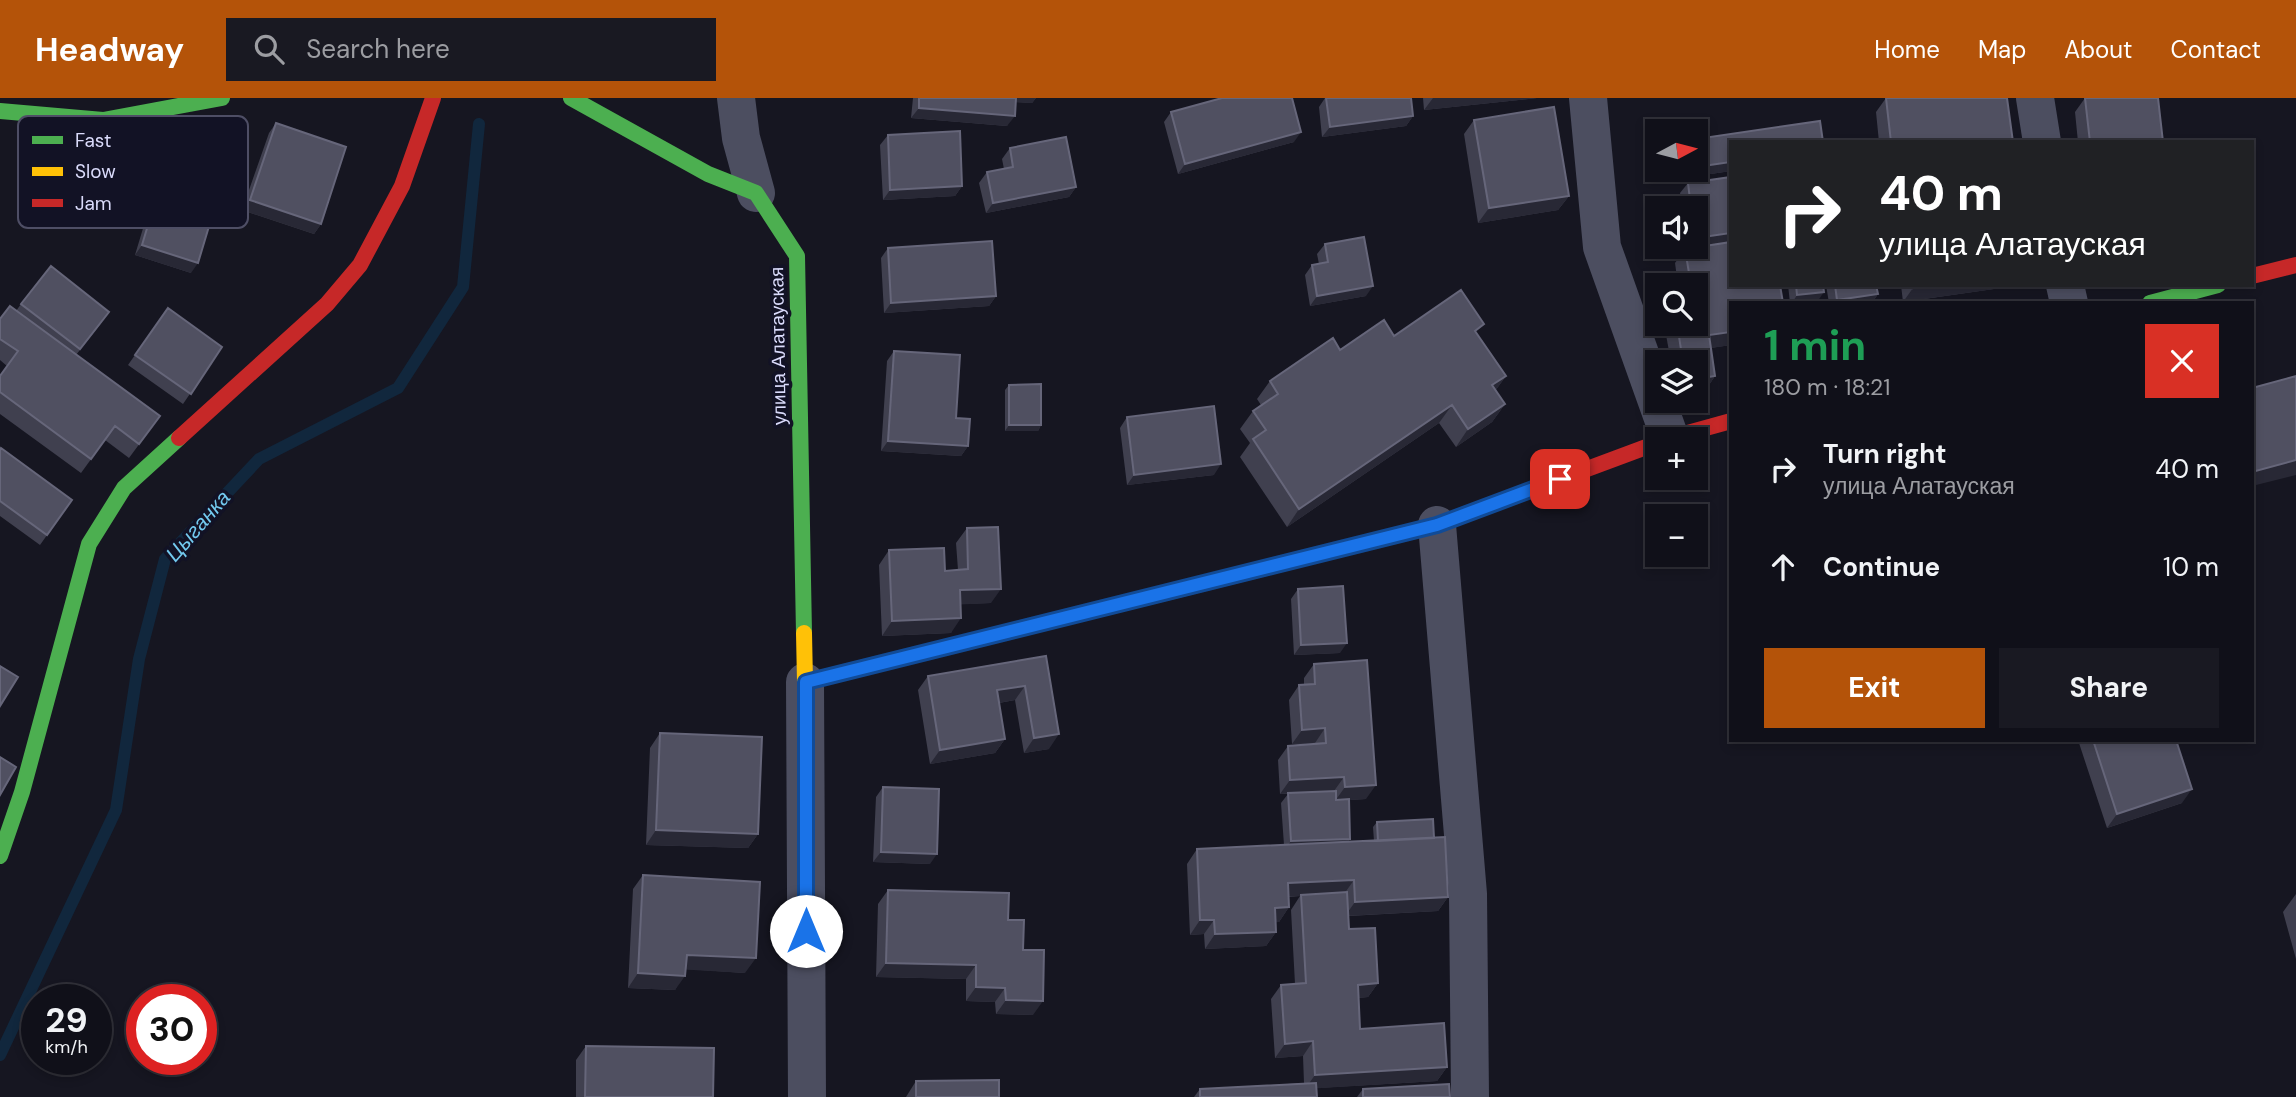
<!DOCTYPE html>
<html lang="en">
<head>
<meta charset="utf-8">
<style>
	:root { --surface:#101019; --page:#191922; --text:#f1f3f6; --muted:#9c9da2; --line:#303038; --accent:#b45309 }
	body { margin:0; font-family:"DM Sans",sans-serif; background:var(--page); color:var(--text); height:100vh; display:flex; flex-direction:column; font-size:26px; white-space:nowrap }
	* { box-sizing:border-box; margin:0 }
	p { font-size:23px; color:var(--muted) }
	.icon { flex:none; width:38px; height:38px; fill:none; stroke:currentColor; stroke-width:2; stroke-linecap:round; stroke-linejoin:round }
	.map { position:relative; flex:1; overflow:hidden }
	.details { position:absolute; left:1729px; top:203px; width:525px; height:441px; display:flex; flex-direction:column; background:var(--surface); border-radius:0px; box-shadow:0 4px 10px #0003,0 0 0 2px var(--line) }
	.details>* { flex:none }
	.top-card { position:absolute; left:1729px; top:42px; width:525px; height:147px; border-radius:0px; box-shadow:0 4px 10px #0003,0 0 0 2px var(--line); background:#202124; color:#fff; overflow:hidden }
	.needle { width:46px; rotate:83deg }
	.fabs { position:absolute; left:1645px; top:21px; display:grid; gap:14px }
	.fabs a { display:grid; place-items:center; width:63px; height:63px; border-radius:0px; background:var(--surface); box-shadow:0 4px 10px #0003,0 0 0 2px var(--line); font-size:35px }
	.speed { position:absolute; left:21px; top:886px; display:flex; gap:14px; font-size:35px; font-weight:700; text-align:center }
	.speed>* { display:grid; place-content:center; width:91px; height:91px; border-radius:50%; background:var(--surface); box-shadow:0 4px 10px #0003,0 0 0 2px var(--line); line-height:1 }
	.speed small { font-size:18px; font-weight:400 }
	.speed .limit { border:10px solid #d22; background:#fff; color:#111 }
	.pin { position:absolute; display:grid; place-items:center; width:60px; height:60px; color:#fff; margin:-30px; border-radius:14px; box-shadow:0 4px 10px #0006 }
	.me { position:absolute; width:77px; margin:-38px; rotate:0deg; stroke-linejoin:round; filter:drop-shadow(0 0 5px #0008) }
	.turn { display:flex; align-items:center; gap:24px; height:147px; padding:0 35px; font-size:32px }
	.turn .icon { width:91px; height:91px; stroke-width:2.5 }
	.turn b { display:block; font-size:49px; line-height:60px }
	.round { display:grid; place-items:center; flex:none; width:74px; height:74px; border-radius:0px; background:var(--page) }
	.overview { display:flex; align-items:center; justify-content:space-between; height:119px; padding:0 35px }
	h1 { font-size:42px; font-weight:700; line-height:52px; color:#1e9e55 }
	.button { display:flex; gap:14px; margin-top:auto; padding:14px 35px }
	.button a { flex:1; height:80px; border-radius:0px; background:var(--accent); color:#fff; font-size:28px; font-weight:700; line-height:80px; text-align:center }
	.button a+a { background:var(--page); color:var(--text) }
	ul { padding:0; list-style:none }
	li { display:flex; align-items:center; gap:21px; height:98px; padding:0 35px }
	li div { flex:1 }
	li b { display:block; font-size:26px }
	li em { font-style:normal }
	header { display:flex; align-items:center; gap:42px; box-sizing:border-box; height:98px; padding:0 35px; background:var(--accent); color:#fff }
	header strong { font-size:33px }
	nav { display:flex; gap:38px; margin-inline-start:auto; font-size:24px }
	.search { width:490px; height:63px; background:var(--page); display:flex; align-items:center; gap:18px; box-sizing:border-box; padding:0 24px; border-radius:0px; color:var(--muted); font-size:26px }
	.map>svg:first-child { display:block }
</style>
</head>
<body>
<header>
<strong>Headway</strong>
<div class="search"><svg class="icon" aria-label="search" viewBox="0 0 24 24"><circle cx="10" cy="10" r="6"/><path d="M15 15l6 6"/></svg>Search here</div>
<nav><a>Home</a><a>Map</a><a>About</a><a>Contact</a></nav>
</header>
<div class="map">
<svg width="2296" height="999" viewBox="0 0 2296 999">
	<rect width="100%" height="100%" fill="#161621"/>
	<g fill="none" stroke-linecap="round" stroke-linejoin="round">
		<path stroke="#11273d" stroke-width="12" d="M0,957L116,712L139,561L165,461L259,361L398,290L463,189L479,26"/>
		<path stroke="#4c4e60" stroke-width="38" d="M736,0L741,40L756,95
			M1588,0L1602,149L1670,340
			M2035,0L2042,44
			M2065,187L2069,205
			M1437,427L1468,796L1470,999
			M805,584L807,999"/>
		<path stroke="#4caf50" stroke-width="16" d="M571,0L708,76L756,95L797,158L804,535
			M0,13L103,22L222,0
			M2150,205L2218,187
			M0,758L22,694L89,446L124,390L179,340"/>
		<path stroke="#ffc107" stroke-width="16" d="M804,535L805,584L1185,490"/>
		<path stroke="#c62828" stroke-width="16" d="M2252,178L2296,167
			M179,340L327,206L360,167L402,88L433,0
			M1666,341L1731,323
			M1185,490L1437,427L1657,345"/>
	</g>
	<path fill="#40404f" d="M913,0H1036L1032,5L1016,4L1007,28L911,20Z
		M1325,0H1411L1413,18L1406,28L1322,39L1319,9Z
		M1423,0H1537L1424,12Z
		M1886,0L2013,44H1879L1876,14Z
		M2085,0L2163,44H2078L2075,14Z
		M1171,14L1294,44L1178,76L1164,24Z
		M1474,22L1569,98L1558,112L1478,125L1464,36Z
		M276,25L321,126L314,136L242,112L269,35Z
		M888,37L962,88L955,98L883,102L880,47Z
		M1731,44V73L1683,80L1681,72H1696Z
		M1010,50L1076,89L1069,99L986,115L979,85L987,74L1004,71L1002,61Z
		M1731,79V187H1780L1783,205H1731V247L1710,250L1715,278L1705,293L1696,294V264H1671L1664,226H1696V187H1678L1675,165L1685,151L1727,144L1696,149V110H1683L1680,95L1688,85Z
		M160,87L191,175L135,157L153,97Z
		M1325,146L1366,198L1310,208L1305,177L1312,167L1319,166L1317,156Z
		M888,150L996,198L989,208L884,215L881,160Z
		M1788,187H1823L1817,204L1812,205H1790Z
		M1826,187H1876L1878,196L1872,205H1829Z
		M1901,187H2022L1903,204Z
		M21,206L102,224L76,257L160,318L129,360L105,342L81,375L0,316V278L7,268L0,262V221L16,213Z
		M168,210L222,249L183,306L128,267Z
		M1477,236L1506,278L1495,293L1505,306L1492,324L1456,349L1439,325L1287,429L1240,359L1250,345L1240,331L1253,313L1261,307L1257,301L1270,283L1340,252L1394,238Z
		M894,253L956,320L968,348L961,358L881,353L887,263Z
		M1009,287L1041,327L1038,333H1005V292Z
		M1127,319L1214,377L1127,387L1120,330Z
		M0,352L72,402L40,447L0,418Z
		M967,430L991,505L961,506L951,535L882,538L879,467L889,452L945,473L958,472L956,445Z
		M1298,491L1340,555L1294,557L1291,501Z
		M1046,558L1049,651L1024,655L1015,602L999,605L1005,641L995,655L930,666L918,592L928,578Z
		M1314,566L1366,701L1349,702L1350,741L1348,744L1374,743L1373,729L1377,724L1434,740L1448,799L1438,813L1349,818V831L1378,885L1368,899L1358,900L1360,931L1447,969L1437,983L1317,990V999H1194L1200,991L1304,985L1303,958L1275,960L1271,901L1281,887L1295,886L1291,812L1300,798L1289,799V809L1279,824H1276V834L1266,848L1205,851L1204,836L1190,837L1187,766L1197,751L1284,747L1281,705L1288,696H1280L1278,662L1288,648L1315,646V645L1292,646L1289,602L1299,587H1304V580Z
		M660,635L758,736L748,750L646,747L650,650Z
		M2078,642H2176L2182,705L2107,730Z
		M883,689L930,766L873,764L876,699Z
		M643,777L745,875L686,871L675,892L628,890L633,791Z
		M888,792L1008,822L1023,852L1033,917L996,916L995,904L966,903V881L876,879L878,806Z
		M2296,796V861L2283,814Z
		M586,948L713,999H576V962Z
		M916,983L999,999H906Z
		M1363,991L1450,999H1357Z"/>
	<path fill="#282835" d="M1012,0H1036L1032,5L1010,4Z
		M1433,0H1537L1424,12Z
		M919,10L1015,18L1007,28L911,20Z
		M1413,18L1406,28L1322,39L1330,29Z
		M1301,34L1294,44L1178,76L1185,66Z
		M1731,64V73L1683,80L1688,72H1696V69Z
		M962,88L955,98L883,102L890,92Z
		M1076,89L1069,99L986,115L993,105Z
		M1569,98L1558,112L1478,125L1489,110Z
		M250,102L321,126L314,136L242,112Z
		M1731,135V144L1696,149V140Z
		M142,147L198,165L191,175L135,157Z
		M1930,187H2022L1903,204L1913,190Z
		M1373,188L1366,198L1310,208L1317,198Z
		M1824,194L1817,204L1792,205L1797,197Z
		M1878,196L1872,205H1836L1837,202Z
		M996,198L989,208L884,215L891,205Z
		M1731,234V247L1698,252L1709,237Z
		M1506,278L1493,296L1492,287Z
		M1715,278L1705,293L1696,294V281Z
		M1505,306L1492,324L1456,349L1468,331Z
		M1452,307L1439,325L1287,429L1299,411Z
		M1009,327H1041L1038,333H1005Z
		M888,343L968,348L961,358L881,353Z
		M2296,362V377L2252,388V374Z
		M1221,366L1214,377L1127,387L1134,377Z
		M1001,491L991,505L950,507L960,492Z
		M961,520L951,535L882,538L892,523Z
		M1347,545L1340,555L1294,557L1301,547Z
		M1025,588L1015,602L987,607L997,592Z
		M1325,630L1315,645L1292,646L1302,632Z
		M1059,636L1049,651L1024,655L1034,640Z
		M1005,641L995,655L930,666L940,652Z
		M1344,679L1334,693L1280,696L1290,682Z
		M1376,687L1366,701L1335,703L1345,689Z
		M2192,691L2182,705L2107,730L2117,716Z
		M656,732L758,736L748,750L646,747Z
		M1350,741L1343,751L1284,753L1291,743Z
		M881,754L937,756L930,766L873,764Z
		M1354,782L1344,796L1278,799L1288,785Z
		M1448,799L1438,813L1345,818L1355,804Z
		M1289,809L1279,824L1265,825L1275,810Z
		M1200,822H1214L1204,836L1190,837Z
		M1276,834L1266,848L1205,851L1215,836Z
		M687,857L756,860L745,875L676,871Z
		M886,865L976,867L966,881L876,879Z
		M638,875L685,878L675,892L628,890Z
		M1378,885L1368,899L1347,901L1358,887Z
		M976,889L1005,890L995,904L966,903Z
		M1006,902L1043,903L1033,917L996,916Z
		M1313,943L1303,958L1275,960L1285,946Z
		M1447,969L1437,983L1305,991L1315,977Z"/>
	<path fill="#505061" stroke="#66667a" stroke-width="2" d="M919,0H1016L1015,18L919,10Z
		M1222,0H1292L1301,34L1185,66L1171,14Z
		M1326,0H1411L1413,18L1330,29Z
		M1886,0H2007L2013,44H1891Z
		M2085,0H2158L2163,44H2090Z
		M1554,9L1569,98L1489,110L1474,22Z
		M1820,23L1823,44H1731V64L1696,69V41Z
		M276,25L346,49L321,126L250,102Z
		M960,33L962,88L890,92L888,37Z
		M1066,39L1076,89L993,105L987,74L1013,69L1010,50Z
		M1731,79V135L1696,140V110H1691L1688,85Z
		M160,87L216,105L198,165L142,147Z
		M1364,139L1373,188L1317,198L1312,167L1328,164L1325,146Z
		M992,143L996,198L891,205L888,150Z
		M1731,144V187H1780L1783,205H1731V234L1709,237L1715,278L1696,281V264H1683L1677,226H1696V187H1691L1685,151Z
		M51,168L109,214L80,251L21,206Z
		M1796,187H1823L1824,194L1797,197Z
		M1835,187H1876L1878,196L1837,202Z
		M1913,187H1930L1913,190Z
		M1461,192L1484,226L1475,233L1506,278L1492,287L1505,306L1468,331L1452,307L1299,411L1253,341L1266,332L1253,313L1278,296L1270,283L1333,240L1340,252L1384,222L1394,238Z
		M10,208L160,318L139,346L115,328L91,361L0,294V278L18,253L0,241V221Z
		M168,210L222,249L191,296L135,257Z
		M894,253L960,257L956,320L970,321L968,348L888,343Z
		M2296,278V362L2252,374V290Z
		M1041,286V327H1009V287Z
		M1214,308L1221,366L1134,377L1127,319Z
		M1,350L72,402L47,437L0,403V352Z
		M998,429L1001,491L960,492L961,520L892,523L889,452L944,450L945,473L968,471L967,430Z
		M1343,488L1347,545L1301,547L1298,491Z
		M1046,558L1059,636L1034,640L1025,588L997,592L1005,641L940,652L928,578Z
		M1367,562L1376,687L1345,689L1344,679L1290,682L1288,648L1326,645L1325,630L1302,632L1299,587L1315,586L1314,566Z
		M0,568L18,579L0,608Z
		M660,635L762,639L758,736L656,732Z
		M2093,642H2176L2192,691L2117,716Z
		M0,659L16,669L0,697Z
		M883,689L939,691L937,756L881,754Z
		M1336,693V702L1349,701L1350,741L1291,743L1288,695Z
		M1433,721L1434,740L1378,743L1377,724Z
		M1445,739L1448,799L1355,804L1354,782L1288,785L1289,809L1275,810L1276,834L1215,836L1214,822H1200L1197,751Z
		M643,777L760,784L756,860L687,857L685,878L638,875Z
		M888,792L1009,795L1008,822H1024L1023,852H1044L1043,903L1006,902L1005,890L976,889V867L886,865Z
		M1347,794L1349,831L1375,830L1378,885L1358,887L1360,931L1444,925L1447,969L1315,977L1313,943L1285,946L1281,887L1306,885L1301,797Z
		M586,948L714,950L713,999H585Z
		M999,982V999H916V983Z
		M1316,985L1317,999H1200V991Z
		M1449,986L1450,999H1363V991Z"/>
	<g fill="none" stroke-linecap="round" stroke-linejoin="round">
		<defs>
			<path id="route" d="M806,833V584L1437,427L1560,381"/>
		</defs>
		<use href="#route" stroke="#114b97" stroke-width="18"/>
		<use href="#route" stroke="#1a73e8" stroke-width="12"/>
	</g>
	<g text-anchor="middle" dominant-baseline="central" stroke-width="7" stroke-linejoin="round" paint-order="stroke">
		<g font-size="19" fill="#dadbfb" stroke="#121225">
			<text transform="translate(778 248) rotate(-91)">улица Алатауская</text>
		</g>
		<g font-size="21" font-style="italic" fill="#73caf0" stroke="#121225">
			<text transform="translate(198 428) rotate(-49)">Цыганка</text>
		</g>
	</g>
	<rect x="18" y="18" width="230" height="112" rx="10" fill="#121225" stroke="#4e4e65" stroke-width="2"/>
	<rect x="32" y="38" width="31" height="8" fill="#4caf50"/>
	<rect x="32" y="69" width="31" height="9" fill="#ffc107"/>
	<rect x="32" y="101" width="31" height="8" fill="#c62828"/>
	<g font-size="19" fill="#dadbfb">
		<text x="75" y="49">Fast</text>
		<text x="75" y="80">Slow</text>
		<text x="75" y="112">Jam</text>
	</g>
</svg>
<div class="fabs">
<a><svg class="needle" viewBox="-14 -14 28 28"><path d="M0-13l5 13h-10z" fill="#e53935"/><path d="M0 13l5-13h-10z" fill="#9c9da2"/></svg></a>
<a><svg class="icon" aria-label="sound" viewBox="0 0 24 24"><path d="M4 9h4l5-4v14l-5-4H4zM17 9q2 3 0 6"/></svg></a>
<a><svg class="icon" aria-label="search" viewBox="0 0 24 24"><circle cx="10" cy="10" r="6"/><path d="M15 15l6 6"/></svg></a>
<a><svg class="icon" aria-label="layers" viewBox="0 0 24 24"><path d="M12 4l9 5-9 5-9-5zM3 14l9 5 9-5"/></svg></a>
<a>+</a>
<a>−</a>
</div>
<div class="speed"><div>29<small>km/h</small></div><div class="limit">30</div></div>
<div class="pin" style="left:1560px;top:381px;background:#d93025"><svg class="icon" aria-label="arrive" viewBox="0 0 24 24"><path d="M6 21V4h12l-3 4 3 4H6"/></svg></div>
<svg class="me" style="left:806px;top:833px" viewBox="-20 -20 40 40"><circle r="19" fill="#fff"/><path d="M0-13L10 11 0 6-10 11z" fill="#1a73e8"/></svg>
<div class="top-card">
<div class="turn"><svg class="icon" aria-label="right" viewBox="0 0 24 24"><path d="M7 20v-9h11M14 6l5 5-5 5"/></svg><div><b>40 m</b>улица Алатауская</div></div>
</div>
<section class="details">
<div class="overview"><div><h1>1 min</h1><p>180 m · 18:21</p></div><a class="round" style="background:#d93025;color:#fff"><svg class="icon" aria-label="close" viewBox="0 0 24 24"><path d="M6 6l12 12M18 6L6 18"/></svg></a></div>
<ul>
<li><svg class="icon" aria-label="right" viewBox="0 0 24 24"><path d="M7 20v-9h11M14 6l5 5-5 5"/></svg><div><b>Turn right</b><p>улица Алатауская</p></div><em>40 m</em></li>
<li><svg class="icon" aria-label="ahead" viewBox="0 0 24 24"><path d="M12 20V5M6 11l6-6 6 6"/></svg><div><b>Continue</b></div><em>10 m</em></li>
</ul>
<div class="button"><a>Exit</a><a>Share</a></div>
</section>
</div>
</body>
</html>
